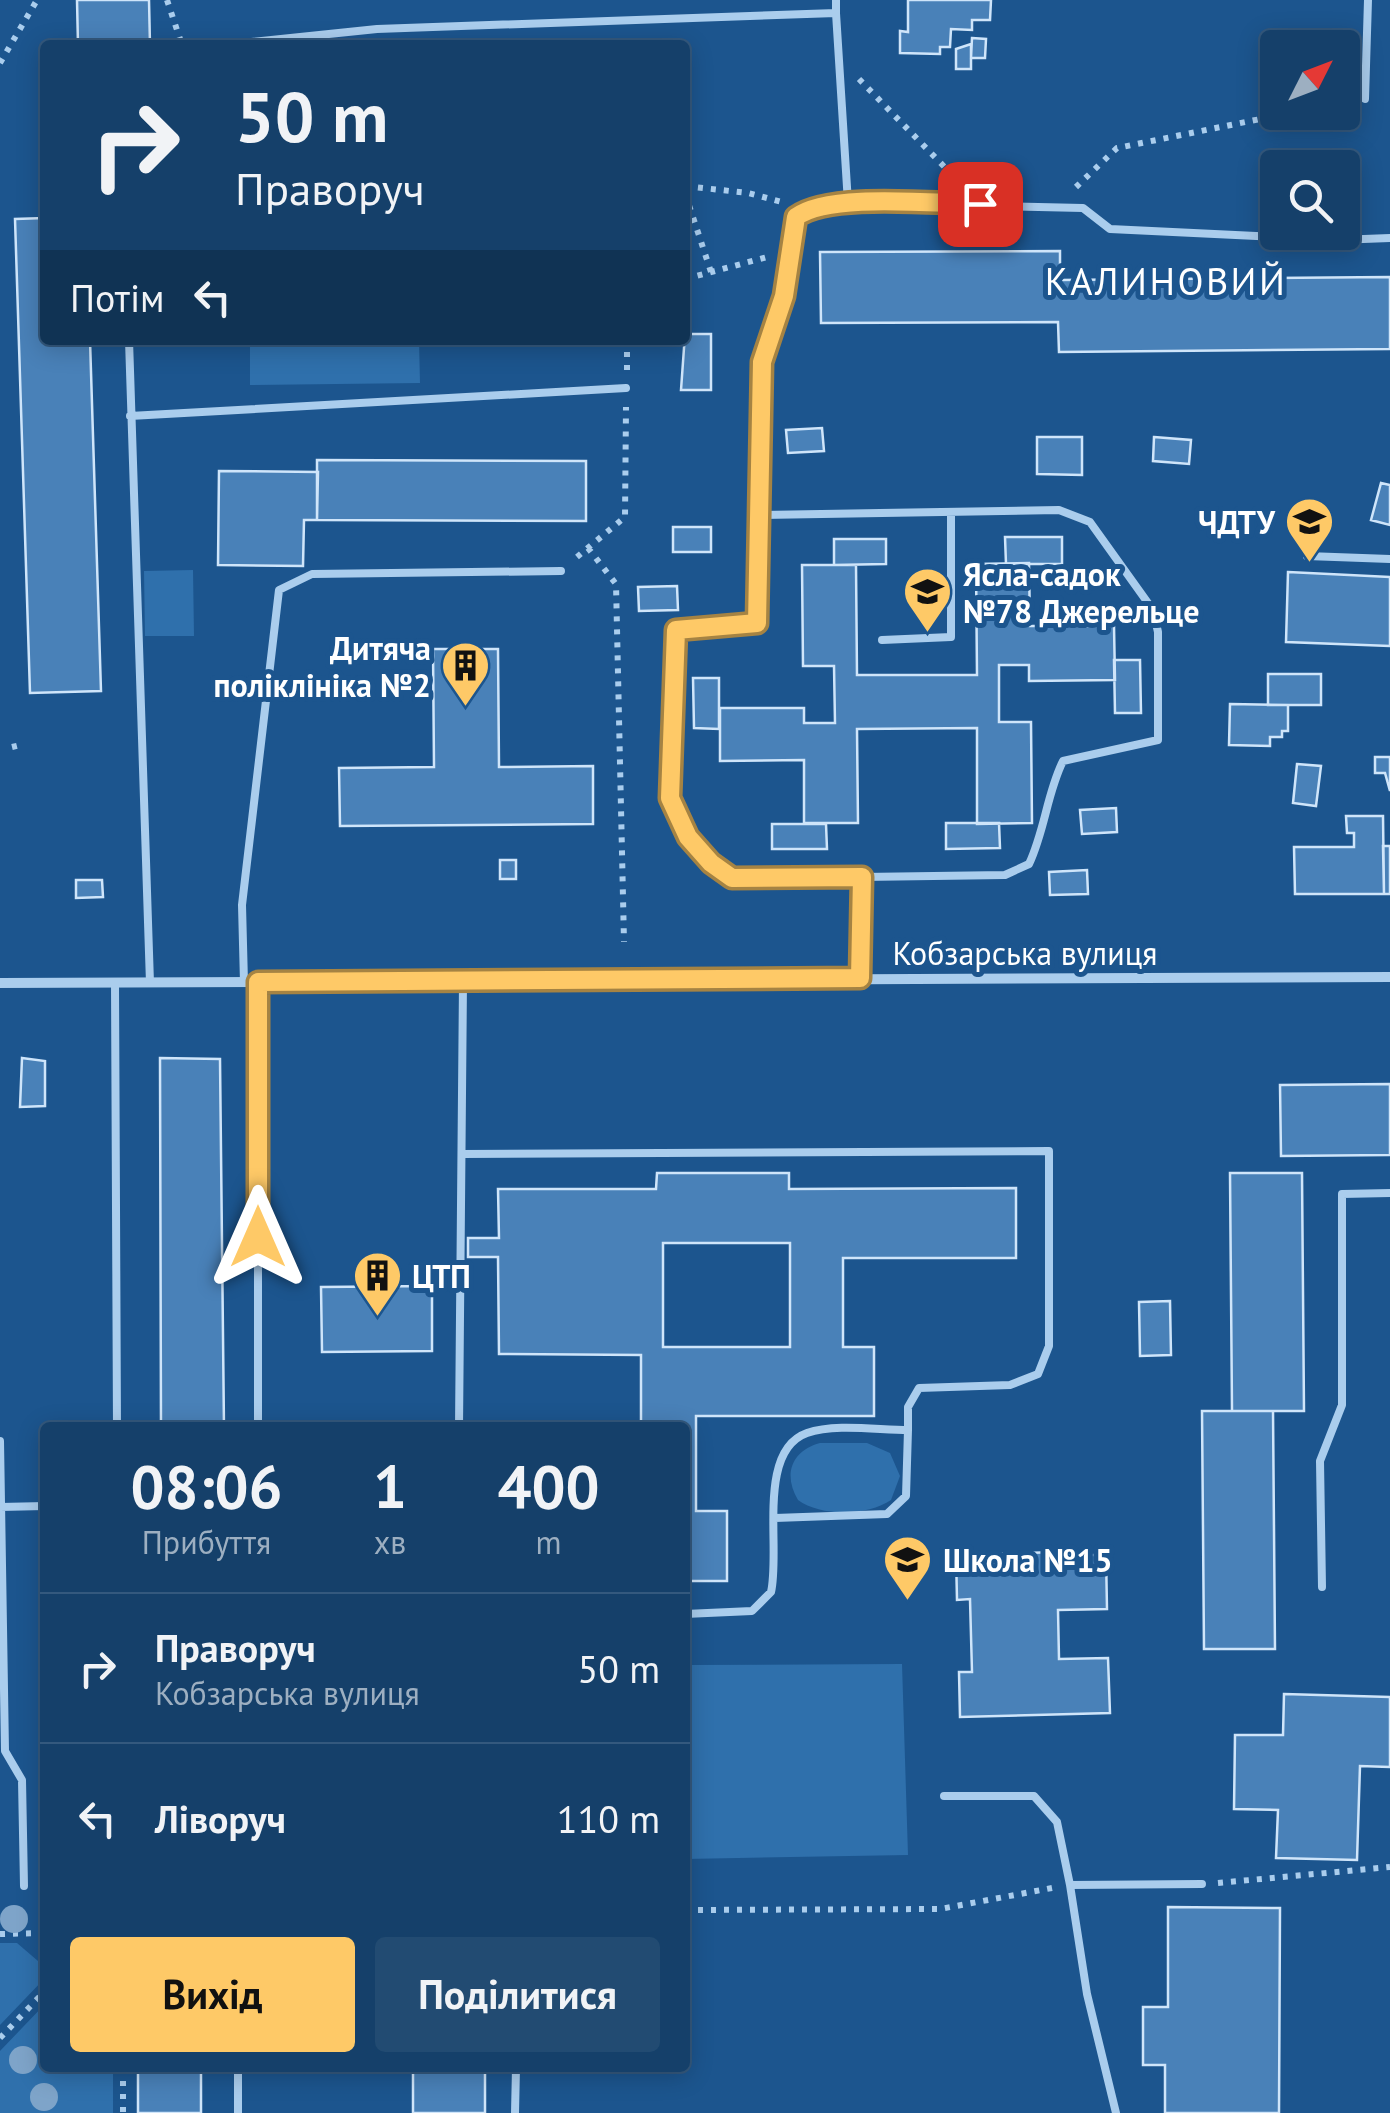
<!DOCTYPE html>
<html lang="uk">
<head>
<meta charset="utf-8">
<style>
	:root { --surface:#15406a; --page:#224b72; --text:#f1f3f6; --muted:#9dafc1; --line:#34597e; --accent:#fec967 }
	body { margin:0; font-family:"PT Sans",sans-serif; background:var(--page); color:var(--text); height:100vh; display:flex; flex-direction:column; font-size:38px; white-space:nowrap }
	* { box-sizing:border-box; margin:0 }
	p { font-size:32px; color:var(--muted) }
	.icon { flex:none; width:55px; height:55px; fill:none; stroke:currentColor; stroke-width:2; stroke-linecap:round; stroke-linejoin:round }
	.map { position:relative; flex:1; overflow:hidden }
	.panel { position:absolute; left:40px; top:1422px; width:650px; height:650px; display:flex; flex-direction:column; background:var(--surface); border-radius:10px; box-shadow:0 5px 25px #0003,0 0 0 2px var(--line) }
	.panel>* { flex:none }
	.hud { position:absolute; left:40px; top:40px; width:650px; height:305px; border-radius:10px; box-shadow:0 5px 25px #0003,0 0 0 2px var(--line); background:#15406a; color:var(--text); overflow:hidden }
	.needle { width:65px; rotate:48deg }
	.controls { position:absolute; left:1260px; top:30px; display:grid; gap:20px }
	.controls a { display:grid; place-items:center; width:100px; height:100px; border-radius:10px; background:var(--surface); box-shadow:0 5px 25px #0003,0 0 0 2px var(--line); font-size:50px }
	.pin { position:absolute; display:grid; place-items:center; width:85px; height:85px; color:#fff; margin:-42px; border-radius:20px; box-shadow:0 5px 15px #0006 }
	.me { position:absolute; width:110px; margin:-55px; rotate:0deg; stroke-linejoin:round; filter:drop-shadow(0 0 8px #0008) }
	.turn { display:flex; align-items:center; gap:35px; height:210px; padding:0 30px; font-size:45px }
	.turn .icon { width:130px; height:130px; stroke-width:2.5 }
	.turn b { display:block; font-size:70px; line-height:85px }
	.then { display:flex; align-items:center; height:95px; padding:0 30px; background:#0003; gap:20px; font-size:38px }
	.eta { display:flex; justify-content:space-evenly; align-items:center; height:170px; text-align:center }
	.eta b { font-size:60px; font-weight:800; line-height:70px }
	.cta { display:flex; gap:20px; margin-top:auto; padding:20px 30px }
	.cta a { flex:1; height:115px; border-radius:10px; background:var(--accent); color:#111; font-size:40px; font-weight:800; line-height:115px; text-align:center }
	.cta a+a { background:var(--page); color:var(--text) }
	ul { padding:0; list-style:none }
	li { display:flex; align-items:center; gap:30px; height:150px; padding:0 30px; border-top:2px solid var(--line) }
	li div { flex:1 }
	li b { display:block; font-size:38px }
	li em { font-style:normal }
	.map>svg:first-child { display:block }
</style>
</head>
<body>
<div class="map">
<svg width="1390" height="2113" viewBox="0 0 1390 2113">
	<rect width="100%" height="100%" fill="#1c558e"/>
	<path fill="#2f70ac" d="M250,340H419L420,383L250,385Z
		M193,570L194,636H145L144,571Z
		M820,1443H867L890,1453L900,1476L891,1500C868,1516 821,1517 798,1500C783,1475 791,1451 820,1443Z
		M902,1664L908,1855L685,1859V1665Z
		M0,1943H17L45,1967V1978L0,2025Z
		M45,2004V2068H113V2113H0V2051Z"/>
	<path fill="#4981b8" stroke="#cfe5fa" stroke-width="2.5" fill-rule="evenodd" d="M77,0H149L150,45H78Z
		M908,0H991L990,20H972V30L951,29L950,47H940V54L900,53V31L908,32Z
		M972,38L986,39L985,58H971Z
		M971,44V69H956V49Z
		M45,218V340H90L101,691L30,693L15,219Z
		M1060,251V280L1390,277V349L1059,352L1058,322L821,323L820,252Z
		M685,334H711V390H681Z
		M822,428L824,451L788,453L786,430Z
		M1037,437H1082V475L1037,474Z
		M1154,437L1191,440L1189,464L1153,461Z
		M317,460L586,461V521L317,520Z
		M219,471L318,472L317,520H304L303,566L218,565Z
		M1381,483L1390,485V525L1371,520Z
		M673,527H711V552H673Z
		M1005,537H1062V564H1006Z
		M834,539H886V564L834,565Z
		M1029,563L1030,626H1114L1115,680L1029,681V665H999V722H1031L1032,823L977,824V728L857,729L858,823H804V760L720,761V708H804V723H835L834,666H803L802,565H856L857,675H977L976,564Z
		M1288,572L1390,577V646L1286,642Z
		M677,586L678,610L639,611L638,587Z
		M433,649H498L499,767L593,766V824L340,826L339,768L434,767Z
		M1114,660H1140L1141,713H1115Z
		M1268,674H1321V705H1268Z
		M693,678H719V729L694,728Z
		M1230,704L1288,705V731H1282V737H1270V746L1229,745Z
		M1375,757H1390V791L1385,773H1375Z
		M1297,764L1321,766L1316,806L1293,803Z
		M1116,808L1117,832L1082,834L1080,810Z
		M1346,816H1383L1384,894H1295L1294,847H1354V833H1347Z
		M946,823H999L1000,848L946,849Z
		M772,824H826L827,849H772Z
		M1383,846H1390V894H1384Z
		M500,860H516V879H500Z
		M1087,870L1088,894L1050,895L1049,872Z
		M76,880H102L103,897L76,898Z
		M22,1058L45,1061V1106L20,1107Z
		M160,1058L220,1059L224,1428H161Z
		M1390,1084V1155L1281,1156L1280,1085Z
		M657,1173H789V1189L1016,1188V1258H843V1347H874V1416H696V1511H727V1581H685V1428H641V1355L499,1354L498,1257H468V1238H499L498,1189H656ZM663,1243H790V1347H663Z
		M1230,1173H1302L1304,1411H1232Z
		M432,1286V1351L322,1352L321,1287Z
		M1170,1301L1171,1355L1140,1356L1139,1302Z
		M1202,1411H1273L1275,1649H1204Z
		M1090,1551V1555H1106L1107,1609L1058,1610L1059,1659L1108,1658L1110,1713L960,1717L959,1672H972L970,1599L957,1600L956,1555Z
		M1284,1694L1390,1697V1767L1360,1766L1357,1860L1276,1858L1278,1810L1234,1809L1235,1735H1283Z
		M1168,1907L1280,1908L1279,2113H1165V2065H1143V2007H1168Z
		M138,2068H201V2113H138Z
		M413,2068H485V2113H413Z"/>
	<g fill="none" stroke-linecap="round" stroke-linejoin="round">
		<path stroke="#aacded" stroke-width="6" stroke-dasharray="5 8" stroke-linecap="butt" d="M167,0L182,45
			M0,63L37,0
			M859,79L962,185
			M685,186L748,193L782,202
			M1076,187L1117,148L1295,112
			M685,193L711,272
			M685,279L771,256
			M627,370V340
			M588,548L616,584L624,942
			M577,557L625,517L626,407
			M12,747L20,745
			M1218,1883L1390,1867
			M685,1910L940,1909L1052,1888
			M0,1934L45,1933
			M0,2038L45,1991
			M123,2068V2113"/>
		<path stroke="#aacded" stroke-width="8" d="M836,13L848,203L1083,208L1110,229L1337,240L1390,238
			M222,45L377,29L836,13V0
			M1365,99L1368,0
			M848,203L807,209L796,217L784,296L762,362L757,623L676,630L670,798L689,837L711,863L731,878L862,877L860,978
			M129,340L150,983
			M130,416L626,388
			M758,515L1059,510L1090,522L1153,610L1158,632V740L1063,761C1047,793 1045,830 1029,864L1005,875L862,877
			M1307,556L1390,559
			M882,640L951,637V512
			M258,982V1428
			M115,983L117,1428
			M244,983L242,905L279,590L312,574L561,571
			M462,1154L1049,1151V1346L1038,1374L1010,1385L919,1388L908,1407V1430C878,1430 835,1423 807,1433C756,1451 781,1549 771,1592L752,1611L685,1614
			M459,1428L463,982
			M0,1441L5,1751L22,1780L24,1886
			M0,1507L45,1506
			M775,1518L887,1514L906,1496L908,1430
			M1322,1587L1320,1461L1342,1405V1194L1390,1193
			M944,1796H1034L1057,1822L1070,1885
			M238,2113V2068
			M515,2113L516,2068
			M1116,2113L1087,1994L1070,1885L1202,1884"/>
		<path stroke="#aacded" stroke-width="10" d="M0,983L1390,977"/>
	</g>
	<g fill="#7ea4c9">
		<circle cx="14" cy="1919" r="14"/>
		<circle cx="23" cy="2060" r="14"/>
		<circle cx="44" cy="2097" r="14"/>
	</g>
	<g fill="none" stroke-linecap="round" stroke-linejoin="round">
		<defs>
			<path id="route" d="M258,1237V982L860,978L862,877L732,878L711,863L688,837L670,798L676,630L757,623L762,362L784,296L796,217C829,192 937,204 980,204"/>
		</defs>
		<use href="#route" stroke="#a58343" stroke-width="25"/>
		<use href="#route" stroke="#fec967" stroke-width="18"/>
	</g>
	<defs>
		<symbol id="university-pin" viewBox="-11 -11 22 30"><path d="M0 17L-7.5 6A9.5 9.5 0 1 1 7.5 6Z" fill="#fec967" stroke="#1c558e"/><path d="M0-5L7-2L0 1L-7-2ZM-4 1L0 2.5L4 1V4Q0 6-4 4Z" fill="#111"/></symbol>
		<symbol id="school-pin" viewBox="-11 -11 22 30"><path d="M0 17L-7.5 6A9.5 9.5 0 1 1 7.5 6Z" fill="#fec967" stroke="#1c558e"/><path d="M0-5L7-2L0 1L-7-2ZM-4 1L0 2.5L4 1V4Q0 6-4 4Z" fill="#111"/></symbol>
		<symbol id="building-pin" viewBox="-11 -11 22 30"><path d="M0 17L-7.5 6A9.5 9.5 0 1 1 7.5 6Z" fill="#fec967" stroke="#1c558e"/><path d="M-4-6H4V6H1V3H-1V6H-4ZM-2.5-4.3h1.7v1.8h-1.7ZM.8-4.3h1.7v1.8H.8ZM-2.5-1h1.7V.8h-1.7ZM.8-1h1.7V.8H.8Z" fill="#111"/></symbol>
	</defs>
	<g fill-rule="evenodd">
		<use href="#university-pin" x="1282" y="494" width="55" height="75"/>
		<use href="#school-pin" x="900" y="564" width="55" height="75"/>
		<use href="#building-pin" x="438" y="638" width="55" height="75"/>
		<use href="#building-pin" x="350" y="1248" width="55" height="75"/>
		<use href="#school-pin" x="880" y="1532" width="55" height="75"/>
	</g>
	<g text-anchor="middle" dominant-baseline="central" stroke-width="10" stroke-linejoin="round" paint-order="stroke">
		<g font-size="32" font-weight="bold" fill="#fff" stroke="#1c558e" text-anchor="start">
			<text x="1275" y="522" text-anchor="end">ЧДТУ</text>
			<text x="963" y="574">Ясла-садок<tspan x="963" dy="37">№78 Джерельце</tspan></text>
			<text x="431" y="648" text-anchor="end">Дитяча<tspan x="431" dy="37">поліклініка №2</tspan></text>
			<text x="412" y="1276">ЦТП</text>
			<text x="943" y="1560">Школа №15</text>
		</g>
		<g font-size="32" fill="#fff" stroke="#1c558e">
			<text x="1025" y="953">Кобзарська вулиця</text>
		</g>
		<g font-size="38" letter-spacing="2.5" fill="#fff" stroke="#1c558e">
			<text x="1166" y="280">КАЛИНОВИЙ</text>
		</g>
	</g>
</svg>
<div class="controls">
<a><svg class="needle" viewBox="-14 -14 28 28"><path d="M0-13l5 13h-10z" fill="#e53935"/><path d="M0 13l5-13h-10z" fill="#9dafc1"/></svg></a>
<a><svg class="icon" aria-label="search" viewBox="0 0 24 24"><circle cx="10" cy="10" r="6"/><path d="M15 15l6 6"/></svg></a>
</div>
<div class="pin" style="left:980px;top:204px;background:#d93025"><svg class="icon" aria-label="arrive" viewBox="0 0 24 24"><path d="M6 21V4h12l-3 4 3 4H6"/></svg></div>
<svg class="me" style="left:258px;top:1237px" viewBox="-20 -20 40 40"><path d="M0-17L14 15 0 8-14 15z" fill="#fec967" stroke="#fff" stroke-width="4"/></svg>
<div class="hud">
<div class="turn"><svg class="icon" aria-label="right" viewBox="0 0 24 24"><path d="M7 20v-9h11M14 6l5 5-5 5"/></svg><div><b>50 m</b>Праворуч</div></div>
<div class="then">Потім<svg class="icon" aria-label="left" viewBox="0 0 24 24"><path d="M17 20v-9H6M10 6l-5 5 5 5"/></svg></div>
</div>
<section class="panel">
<div class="eta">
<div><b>08:06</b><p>Прибуття</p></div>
<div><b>1</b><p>хв</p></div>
<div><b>400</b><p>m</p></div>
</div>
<ul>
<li><svg class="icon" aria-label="right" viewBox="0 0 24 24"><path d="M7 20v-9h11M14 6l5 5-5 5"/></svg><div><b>Праворуч</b><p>Кобзарська вулиця</p></div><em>50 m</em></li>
<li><svg class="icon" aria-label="left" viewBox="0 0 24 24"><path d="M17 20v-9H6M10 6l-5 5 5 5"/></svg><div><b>Ліворуч</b></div><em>110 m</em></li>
</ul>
<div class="cta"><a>Вихід</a><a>Поділитися</a></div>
</section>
</div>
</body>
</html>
